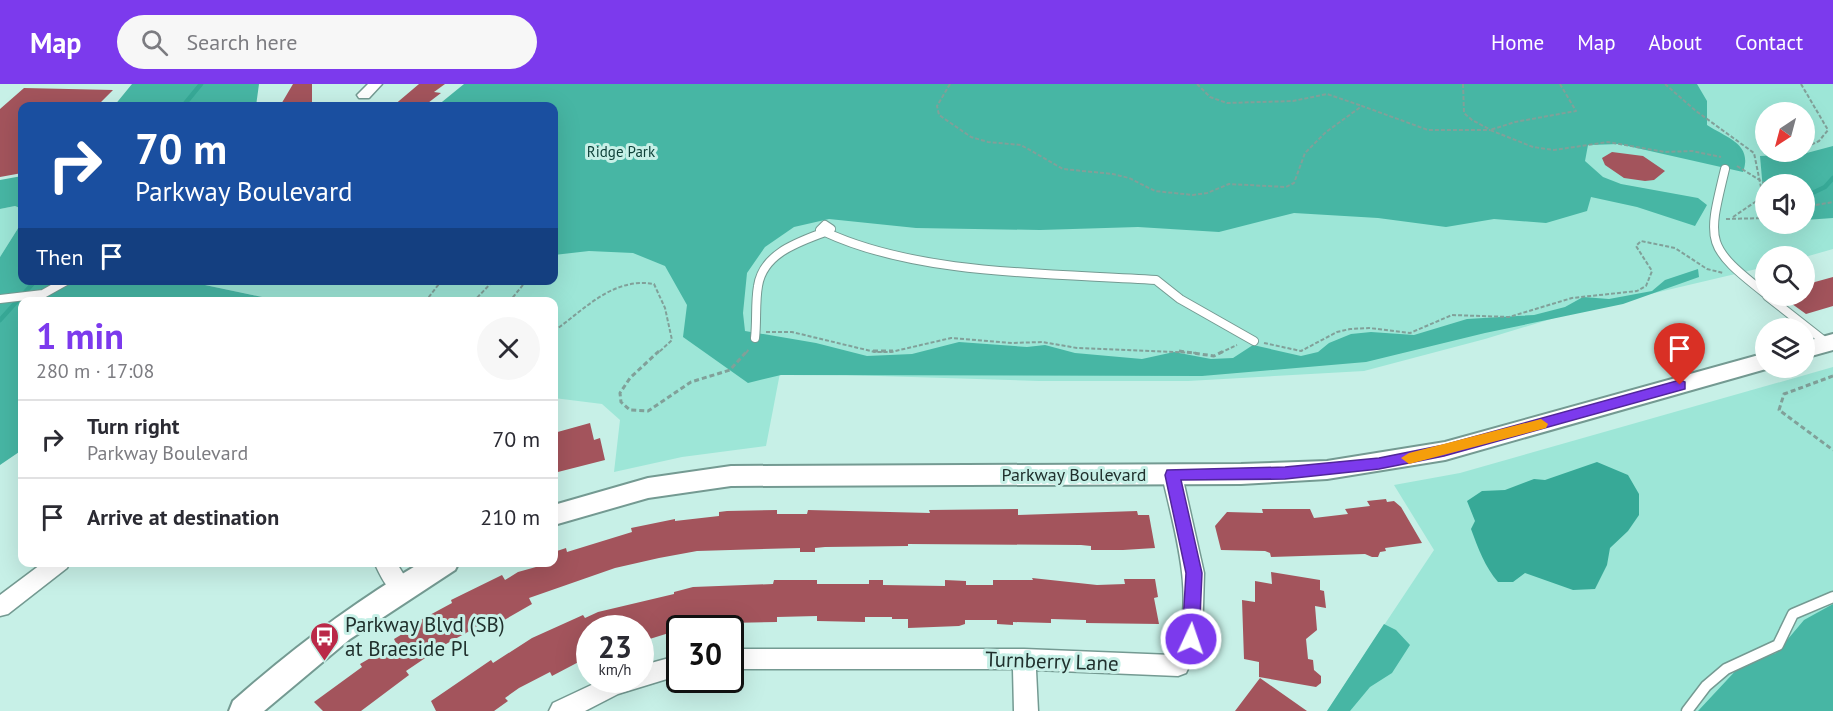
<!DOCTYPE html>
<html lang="en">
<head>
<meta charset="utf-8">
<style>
	:root { --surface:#fff; --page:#f7f7f7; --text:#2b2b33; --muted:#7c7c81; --line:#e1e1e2; --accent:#7c3aed }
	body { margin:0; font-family:"PT Sans",sans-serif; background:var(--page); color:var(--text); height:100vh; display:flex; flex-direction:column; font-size:22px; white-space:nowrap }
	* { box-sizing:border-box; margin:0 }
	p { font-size:20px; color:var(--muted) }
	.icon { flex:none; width:33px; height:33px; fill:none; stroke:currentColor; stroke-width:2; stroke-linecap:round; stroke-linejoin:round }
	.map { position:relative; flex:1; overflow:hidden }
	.sheet { position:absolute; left:18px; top:213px; width:540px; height:270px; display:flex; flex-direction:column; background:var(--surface); border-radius:12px; box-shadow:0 6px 24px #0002 }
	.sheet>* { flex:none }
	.hud { position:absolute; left:18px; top:18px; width:540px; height:183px; border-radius:12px; box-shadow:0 6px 24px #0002; background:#1a4fa0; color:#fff; overflow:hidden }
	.needle { width:39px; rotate:216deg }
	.fabs { position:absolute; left:1755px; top:18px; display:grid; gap:12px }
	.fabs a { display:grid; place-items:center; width:60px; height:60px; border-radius:50%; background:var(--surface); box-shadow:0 6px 24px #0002; font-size:30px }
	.speed { position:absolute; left:576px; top:531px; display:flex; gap:12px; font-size:30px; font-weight:700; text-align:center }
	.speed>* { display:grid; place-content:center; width:78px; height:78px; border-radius:50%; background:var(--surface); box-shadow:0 6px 24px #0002; line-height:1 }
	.speed small { font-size:15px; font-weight:400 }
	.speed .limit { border:3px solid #111; border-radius:9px; background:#fff; color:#111 }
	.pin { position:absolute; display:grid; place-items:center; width:51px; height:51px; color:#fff; margin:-62px -26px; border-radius:50% 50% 50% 0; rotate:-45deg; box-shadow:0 0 6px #0007 }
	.pin .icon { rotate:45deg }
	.me { position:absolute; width:66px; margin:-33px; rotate:3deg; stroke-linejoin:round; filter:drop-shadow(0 0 4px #0008) }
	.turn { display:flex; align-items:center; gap:21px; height:126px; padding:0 18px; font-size:27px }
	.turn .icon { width:78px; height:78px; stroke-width:2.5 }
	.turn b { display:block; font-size:42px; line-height:51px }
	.then { display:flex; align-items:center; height:57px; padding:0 18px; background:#0003; gap:12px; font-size:22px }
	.round { display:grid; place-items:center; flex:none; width:63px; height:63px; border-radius:32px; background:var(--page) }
	.headline { display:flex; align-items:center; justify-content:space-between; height:102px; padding:0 18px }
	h1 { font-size:36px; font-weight:600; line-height:45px; color:var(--accent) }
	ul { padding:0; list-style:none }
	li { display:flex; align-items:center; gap:18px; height:78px; padding:0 18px; border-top:2px solid var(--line) }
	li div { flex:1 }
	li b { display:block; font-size:22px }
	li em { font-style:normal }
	header { display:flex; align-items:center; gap:36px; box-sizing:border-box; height:84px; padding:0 30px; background:var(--accent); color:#fff }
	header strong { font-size:28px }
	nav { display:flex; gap:33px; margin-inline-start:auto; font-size:21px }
	.search { width:420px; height:54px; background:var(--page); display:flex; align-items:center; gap:15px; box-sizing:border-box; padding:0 21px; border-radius:33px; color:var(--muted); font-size:22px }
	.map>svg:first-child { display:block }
</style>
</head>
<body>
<header>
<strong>Map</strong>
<div class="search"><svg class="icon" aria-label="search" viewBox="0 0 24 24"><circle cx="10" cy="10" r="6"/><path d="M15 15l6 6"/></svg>Search here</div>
<nav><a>Home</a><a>Map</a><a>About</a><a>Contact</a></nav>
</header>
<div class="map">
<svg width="1833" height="627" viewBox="0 0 1833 627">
	<rect width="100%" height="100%" fill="#c7f0e7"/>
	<path fill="#9de6d7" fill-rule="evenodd" d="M468,0H1833V165L1805,173L1766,172L1765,183L1574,228L1485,255L1364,287L1188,297H1039L780,289L766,362L682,373L614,388L620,336L602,320L554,314V218L281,217L186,197L554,196V22ZM1766,28H1804V68H1766ZM1766,100H1804V140H1766Z
		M15,122L22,125V138L0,173V125Z
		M1833,283V627H1327L1434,466L1394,401L1460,389Z"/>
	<path fill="#47b6a4" d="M132,0H259L256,22H114Z
		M464,0H1697L1707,17V41C1727,54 1753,60 1743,88L1619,60L1588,61L1585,77L1603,93L1621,100L1698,114L1707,121L1695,142L1637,123L1591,113L1587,127L1546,139L1494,135L1446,143L1378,134L1294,129L1219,148L1138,143L1040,146L916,144L829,135L794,143L765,163L747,189L743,229L745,247L816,259L867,272L912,270L959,258L1027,263L1045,261L1075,269L1142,275L1174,268L1211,275L1233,274L1253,261L1301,272L1318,268L1329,259L1351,250L1371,248L1414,251L1467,235L1534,231L1565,223L1583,213L1609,215L1652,207L1665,196L1698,185L1699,193L1623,220L1485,249L1366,278L1202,292L781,291L748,299L683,253L687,221L665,182L633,169L589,167L554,171V22H437Z
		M1833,62V134L1805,136L1804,100H1766L1765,110L1763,106L1760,72L1803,70Z
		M22,92V125L15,122L0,125V96Z
		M22,138V196L186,197L281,217L22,218V366L0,381V173Z
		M1833,520V627H1698L1740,582L1776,569L1804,536Z
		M1384,540L1396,546L1410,561L1392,589L1370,603L1350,627H1327Z"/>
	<path fill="#37a997" d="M1597,378L1628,391L1639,410V431L1628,447L1610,464L1607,481L1595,505L1573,506L1525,489L1513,498H1498C1485,483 1478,464 1471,445L1475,437L1467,417L1482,407L1505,406L1534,395L1545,396Z"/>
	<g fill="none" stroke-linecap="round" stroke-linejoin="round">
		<path stroke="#37a997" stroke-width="4.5" d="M183,22L201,0
			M1804,113L1825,103L1833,94
			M0,236L36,196"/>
	</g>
	<path fill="#a3545c" d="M293,0H312V22H280Z
		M419,0H445L434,8L441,9L424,22H393Z
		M24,4L113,6L100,19L36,20L33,22H22V89L0,93V25Z
		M1612,68L1643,72L1665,87L1654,96L1645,97L1624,94L1605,81L1602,74Z
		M1833,193V222L1806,230L1781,212H1804V201Z
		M590,339L594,356L600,354L605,376L554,389V349Z
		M1386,415L1387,418L1394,417L1401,423L1422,459L1385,464L1386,467L1380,468L1378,473H1372L1365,470L1271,473L1270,469L1265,467L1221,466L1215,442L1227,428L1263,429L1262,425H1310L1314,434L1348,430L1345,425L1370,422L1367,417Z
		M1018,425V431L1137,427L1138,431H1149L1155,464L1123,466H1091V462L1081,461L908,460V462L825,463L815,464V468H800V464L697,467L659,474L615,484L529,514L532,520L499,539L495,533L446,560L406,587L409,591L361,627H323L314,618L362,583L360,580L396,559L394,555L404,549L402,546L452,519L451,516L502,491L505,496L518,488L554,478V468L566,464L567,468L632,448L631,444L675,435V437L719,432V428L727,427L777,426V430H807L808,426L930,429L929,426Z
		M1271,488L1320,496V506L1324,507L1326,524L1315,522L1317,546L1306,555L1308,575L1313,576L1314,586L1321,592V599L1316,603L1259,593V578L1244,575L1242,516L1255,518V497L1272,500Z
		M1032,494L1097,501L1125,500L1124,495H1155L1158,513L1154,514L1159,540L1086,539V536L1051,535V539L1013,538V541L997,540V536H965V540L959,542L908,544V535H892V533H865V538L817,537V532L777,533V538L727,539V535L684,537L685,544L640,558V544H590V572L552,592L550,588L519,604L505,614L508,617L494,627H436L431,617L491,576L493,579L532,554L583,531L585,534L598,528L674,510V508L693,503L773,500L774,496H817V500H869V496H883V501L945,502V496L966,497V501H993V496H1033Z
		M1260,594L1307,627H1235Z"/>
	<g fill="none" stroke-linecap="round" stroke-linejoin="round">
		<defs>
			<path id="service-far1" d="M1725,85C1707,159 1705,162 1766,210
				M825,141L831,145L825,148L820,146Z
				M825,148C920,192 1053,189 1156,196L1180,215L1254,257
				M1767,212L1828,260
				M0,215L43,210L68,196
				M755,254C757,237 755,219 758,202C763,169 799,158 825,148"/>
			<path id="service" d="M1687,627L1706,602L1726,585L1778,561L1793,530L1833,513"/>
			<path id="minor" d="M368,0H382L369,14H359L357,11Z
				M1172,383L1179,386L1182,391L1204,489L1202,555L1186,589L1178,592L1036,586L1038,627H1014L1013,585H730V565H1024L1172,571C1198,518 1174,446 1162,391L1165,386Z
				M44,478H70L67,484L8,530L0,532V511Z
				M374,478H396L412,504L408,510C391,517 381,493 374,478Z
				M680,571V591L618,610L585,627H549L553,619L602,596H640V582Z"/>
			<path id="tertiary" d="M1833,250V266L1804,274V258Z
				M1766,269V284H1770L1766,285L1445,376L1327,395L1241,400L731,402L648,414L554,441V421L648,394L731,382L1241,380L1327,377L1445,358Z
				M422,478H459L455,486L350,555L264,627H229L233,617C292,565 354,518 422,478Z"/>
		</defs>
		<use href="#service-far1" stroke="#749a92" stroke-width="10"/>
		<use href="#service" stroke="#749a92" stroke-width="13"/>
		<use href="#minor" stroke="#749a92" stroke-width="3"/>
		<use href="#tertiary" stroke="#749a92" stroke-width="4"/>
		<path stroke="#81a099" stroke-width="2" stroke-dasharray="4 2" stroke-linecap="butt" d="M950,0L937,22L939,31L971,53L988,58L1021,61L1063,85L1113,90L1129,94L1155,107L1193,111L1207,109L1229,100L1286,103L1294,99L1305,69L1326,48L1362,22L1428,46H1490
			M1197,0L1210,13L1227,19L1293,17L1327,10L1362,22
			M1463,0L1464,29L1472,36L1489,45
			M1560,0L1576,27L1515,38L1490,46L1533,63L1554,66L1608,58L1665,68L1692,67L1721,73
			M1665,0L1696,27L1754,69L1766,128
			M1801,0L1828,46L1819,57L1804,64
			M1790,70L1797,68
			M1737,82L1766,100
			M1804,123L1833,118
			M1733,133L1761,114
			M1726,135L1766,134
			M425,218L442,196
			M473,218L494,196
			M509,218L527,196
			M554,247C585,225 613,193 654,200L665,224L672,256L658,269
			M766,248H792L875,268H891L951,254L1012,259L1042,258L1077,264L1199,269
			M1264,259L1301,267L1337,248L1350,245L1369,244L1410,249L1452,231L1509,233L1572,214L1637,207L1646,202L1652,187L1636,162L1641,157L1675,164L1707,185L1723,189
			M746,269L749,265
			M1220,269L1237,261"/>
		<path stroke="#81a099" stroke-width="3" stroke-dasharray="5 3" stroke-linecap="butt" d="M659,267L630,294L620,309L621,318L630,326L648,327L691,298L730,286L747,267
			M873,267H893
			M1179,267L1214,272L1224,267
			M1833,292L1784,310L1779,326L1833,366"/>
		<use href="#service-far1" stroke="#fff" stroke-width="8"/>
		<use href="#service" stroke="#fff" stroke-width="10"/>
		<use href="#minor" fill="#fff" fill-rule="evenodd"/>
		<use href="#tertiary" fill="#fff" fill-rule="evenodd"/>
	</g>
	<path fill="#7c3aed" stroke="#51269a" stroke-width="1.5" d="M1680,296L1685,298V305L1444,372L1379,385L1285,395L1181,396L1202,489L1199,555L1196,560L1191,562L1185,560L1182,555L1186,489L1165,391L1167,386L1285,383L1379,374L1444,361Z"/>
	<path fill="#f59e0b" d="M1541,335L1548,340L1546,344L1409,380L1401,374L1409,369Z"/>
	<defs>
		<symbol id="bus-pin" viewBox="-11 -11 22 30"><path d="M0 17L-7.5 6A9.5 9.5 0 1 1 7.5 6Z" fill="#ba2948" stroke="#c7f0e7"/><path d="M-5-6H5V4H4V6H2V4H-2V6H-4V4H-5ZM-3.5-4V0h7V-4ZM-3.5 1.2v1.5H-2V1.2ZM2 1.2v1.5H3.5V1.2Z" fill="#fff"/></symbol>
	</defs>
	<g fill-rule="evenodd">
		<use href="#bus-pin" x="308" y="536" width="33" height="45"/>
	</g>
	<g text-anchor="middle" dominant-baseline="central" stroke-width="6" stroke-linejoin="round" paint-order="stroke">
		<g font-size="15" fill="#10423a" stroke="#c7f0e7">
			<text x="621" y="67">Ridge Park</text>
		</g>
		<g font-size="18" fill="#20302d" stroke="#c7f0e7">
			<text x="1074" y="390">Parkway Boulevard</text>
		</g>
		<g font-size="21" fill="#20302d" stroke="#c7f0e7" text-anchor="start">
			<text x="345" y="540">Parkway Blvd (SB)<tspan x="345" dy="24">at Braeside Pl</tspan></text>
		</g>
		<g font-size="21" fill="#20302d" stroke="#c7f0e7">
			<text transform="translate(1052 577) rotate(2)">Turnberry Lane</text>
		</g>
	</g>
</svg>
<div class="fabs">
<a><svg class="needle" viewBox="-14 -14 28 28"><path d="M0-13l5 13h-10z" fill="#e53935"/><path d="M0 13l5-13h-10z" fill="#7c7c81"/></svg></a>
<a><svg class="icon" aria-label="sound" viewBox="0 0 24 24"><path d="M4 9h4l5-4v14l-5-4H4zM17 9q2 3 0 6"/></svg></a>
<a><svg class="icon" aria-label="search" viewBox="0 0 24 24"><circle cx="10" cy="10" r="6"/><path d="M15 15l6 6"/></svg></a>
<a><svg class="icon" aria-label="layers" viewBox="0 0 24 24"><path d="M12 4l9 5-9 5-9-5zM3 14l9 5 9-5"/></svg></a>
</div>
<div class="speed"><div>23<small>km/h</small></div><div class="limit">30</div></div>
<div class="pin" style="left:1680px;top:301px;background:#d93025"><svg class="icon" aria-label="arrive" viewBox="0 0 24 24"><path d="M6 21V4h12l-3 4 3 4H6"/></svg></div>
<svg class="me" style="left:1191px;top:555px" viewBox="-20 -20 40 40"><circle r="17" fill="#7c3aed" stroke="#fff" stroke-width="3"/><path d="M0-11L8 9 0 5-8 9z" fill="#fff"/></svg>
<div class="hud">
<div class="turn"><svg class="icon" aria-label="right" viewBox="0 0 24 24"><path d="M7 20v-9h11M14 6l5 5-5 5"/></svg><div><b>70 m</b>Parkway Boulevard</div></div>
<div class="then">Then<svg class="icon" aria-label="arrive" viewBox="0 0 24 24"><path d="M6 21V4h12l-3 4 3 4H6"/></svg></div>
</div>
<section class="sheet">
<div class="headline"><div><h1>1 min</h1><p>280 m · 17:08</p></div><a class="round"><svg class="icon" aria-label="close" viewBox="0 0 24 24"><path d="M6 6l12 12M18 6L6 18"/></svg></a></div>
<ul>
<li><svg class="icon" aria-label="right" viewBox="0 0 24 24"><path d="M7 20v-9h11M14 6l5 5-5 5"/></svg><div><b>Turn right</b><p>Parkway Boulevard</p></div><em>70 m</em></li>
<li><svg class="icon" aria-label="arrive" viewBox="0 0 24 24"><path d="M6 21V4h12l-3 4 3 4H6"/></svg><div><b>Arrive at destination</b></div><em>210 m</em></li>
</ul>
</section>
</div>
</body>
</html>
